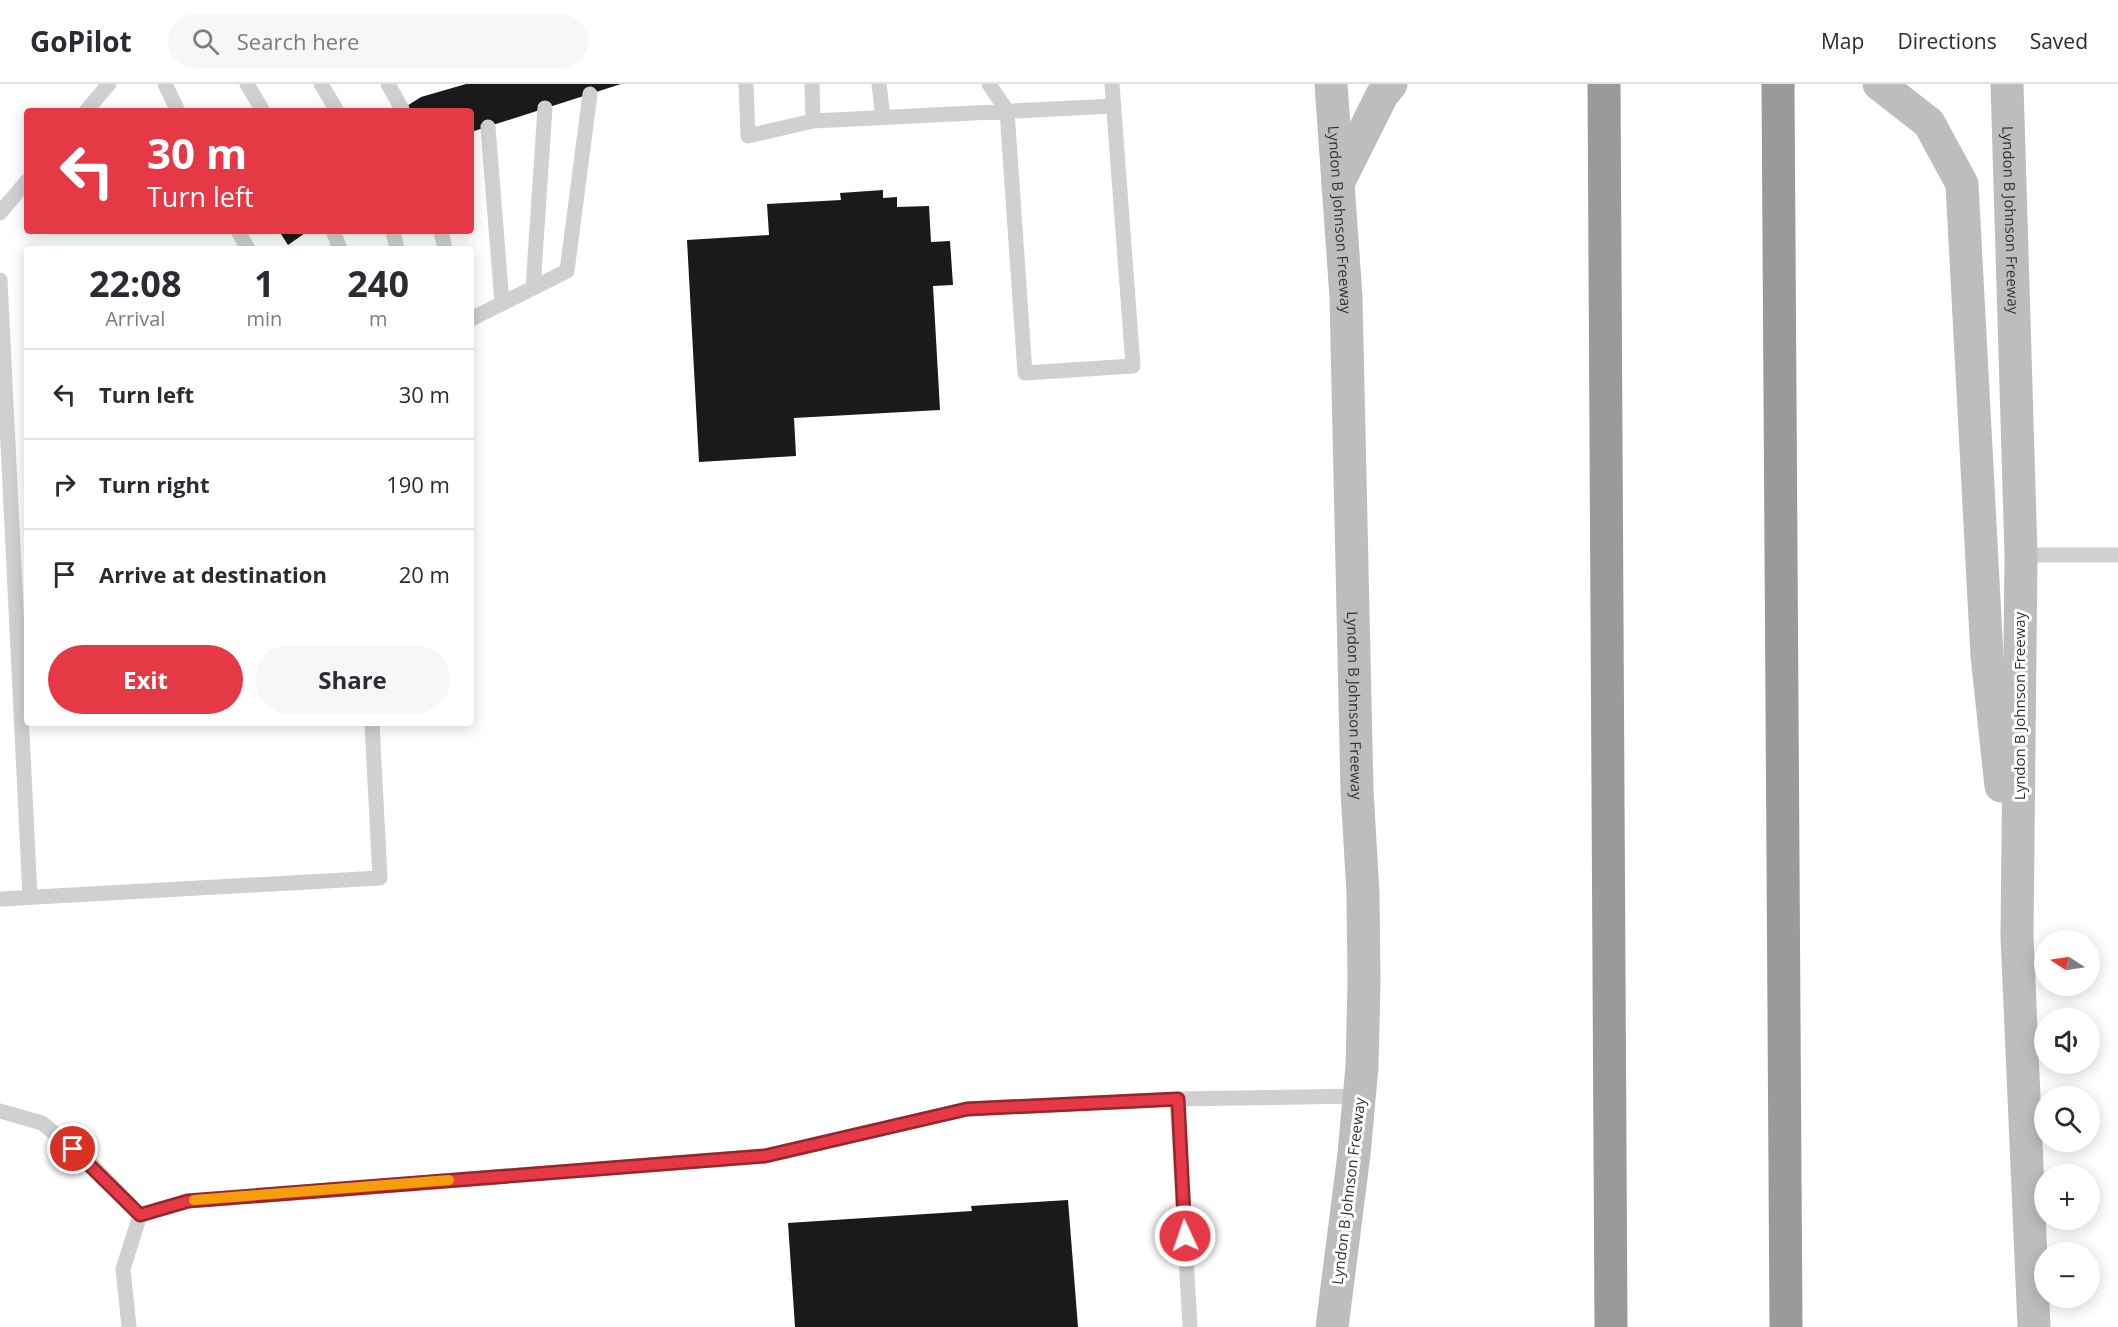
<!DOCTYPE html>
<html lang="en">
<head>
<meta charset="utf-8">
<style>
	:root { --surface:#fff; --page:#f7f7f7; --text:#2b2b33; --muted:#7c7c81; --line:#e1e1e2; --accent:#e63946 }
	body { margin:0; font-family:"Open Sans",sans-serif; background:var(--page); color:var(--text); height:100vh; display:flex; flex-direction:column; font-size:22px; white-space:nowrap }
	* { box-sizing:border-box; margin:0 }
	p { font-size:20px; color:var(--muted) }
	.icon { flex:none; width:33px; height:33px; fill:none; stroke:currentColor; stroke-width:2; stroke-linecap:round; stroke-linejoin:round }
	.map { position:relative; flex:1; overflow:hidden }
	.drawer { position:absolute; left:24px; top:162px; width:450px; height:480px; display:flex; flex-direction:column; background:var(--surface); border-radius:6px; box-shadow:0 3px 15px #0003 }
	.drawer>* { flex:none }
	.banner { position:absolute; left:24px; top:24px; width:450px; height:126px; border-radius:6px; box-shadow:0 3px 15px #0003; background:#e63946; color:#fff; overflow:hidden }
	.needle { width:39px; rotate:282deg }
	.controls { position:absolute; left:2034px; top:846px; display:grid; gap:12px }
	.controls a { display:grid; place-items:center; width:66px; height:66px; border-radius:50%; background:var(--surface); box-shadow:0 3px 15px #0003; font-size:30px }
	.pin { position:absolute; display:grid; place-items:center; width:51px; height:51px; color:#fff; margin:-26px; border:3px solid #fff; border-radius:50%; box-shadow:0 2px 6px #0007 }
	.me { position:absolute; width:66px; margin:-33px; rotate:357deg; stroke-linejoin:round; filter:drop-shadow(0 0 4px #0008) }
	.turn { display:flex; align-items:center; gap:21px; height:126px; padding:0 24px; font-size:27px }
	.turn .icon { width:78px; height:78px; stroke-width:2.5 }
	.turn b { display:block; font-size:42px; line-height:51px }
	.eta { display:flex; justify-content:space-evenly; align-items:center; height:102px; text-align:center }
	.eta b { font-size:36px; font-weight:700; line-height:42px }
	.action { display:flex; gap:12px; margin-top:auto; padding:12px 24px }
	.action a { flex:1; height:69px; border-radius:36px; background:var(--accent); color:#fff; font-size:24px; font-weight:700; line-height:69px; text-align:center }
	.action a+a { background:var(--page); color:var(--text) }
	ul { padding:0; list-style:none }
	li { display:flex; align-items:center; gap:18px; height:90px; padding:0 24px; border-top:2px solid var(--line) }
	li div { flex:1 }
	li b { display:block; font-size:22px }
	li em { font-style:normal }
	header { display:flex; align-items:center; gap:36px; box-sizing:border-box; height:84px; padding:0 30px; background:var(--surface); border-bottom:2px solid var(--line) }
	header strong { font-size:28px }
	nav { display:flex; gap:33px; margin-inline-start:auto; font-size:21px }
	.search { width:420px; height:54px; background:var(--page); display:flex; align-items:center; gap:15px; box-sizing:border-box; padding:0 21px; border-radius:33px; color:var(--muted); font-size:22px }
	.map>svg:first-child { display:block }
</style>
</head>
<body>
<header>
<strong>GoPilot</strong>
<div class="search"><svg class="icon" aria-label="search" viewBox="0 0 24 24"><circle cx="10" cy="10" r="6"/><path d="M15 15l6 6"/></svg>Search here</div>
<nav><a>Map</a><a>Directions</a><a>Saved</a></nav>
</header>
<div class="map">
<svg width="2118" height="1243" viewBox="0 0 2118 1243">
	<rect width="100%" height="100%" fill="#fff"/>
	<path fill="#1a1a1a" d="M466,0H621L471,48V27H399L421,13Z
		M883,106V114L897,113V123L929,122L931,158L950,157L953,201L933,202L940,326L794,334L796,372L699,378L687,156L769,151L767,120L841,116L840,109Z
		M279,147H308L288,161Z
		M1068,1116L1078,1243H795L788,1139L972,1127L971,1122Z"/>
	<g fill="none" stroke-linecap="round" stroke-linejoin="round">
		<path stroke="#d0d0d0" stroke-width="15" d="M165,0L178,27
			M247,0L263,27
			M321,0L337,27
			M388,0L402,25
			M746,0L748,52L813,37L1114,22
			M812,0L813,37
			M879,0L883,33
			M989,0L1007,27L1025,289L1133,282L1112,0
			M86,27L109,0
			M488,43L502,219
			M0,129L27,97
			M238,147L248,165
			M333,147L340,165
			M393,147L397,165
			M441,147L445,165
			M0,196L30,813
			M533,204L545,24
			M471,235L567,187L590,10
			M2021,471H2118
			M0,815L380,794L372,639
			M1177,1015L1190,1243
			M0,1027L42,1039L89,1078L140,1131
			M129,1243L123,1185L140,1131L188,1117L765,1072L967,1025L1177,1015L1359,1012"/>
		<g stroke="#bdbdbd" stroke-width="33">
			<path id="s1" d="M1331,0L1346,213L1357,707L1363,809L1364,899L1362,983L1354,1070L1332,1243"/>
			<path d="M1879,0L1929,39L1962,100L1987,572L2001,702"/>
			<path id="s2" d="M2007,0L2021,471L2017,852L2034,1243"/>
			<path d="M1338,99L1382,11L1391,0"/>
		</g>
		<path stroke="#9a9a9a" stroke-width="33" d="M1604,0L1611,1243
			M1778,0L1786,1243"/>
	</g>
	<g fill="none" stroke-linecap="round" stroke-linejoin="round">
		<defs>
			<path id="route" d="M73,1065L140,1131L188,1117L765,1072L967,1025L1178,1015L1185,1152"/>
		</defs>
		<use href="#route" stroke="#96252e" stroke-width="15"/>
		<use href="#route" stroke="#e63946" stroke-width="10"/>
		<path stroke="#f59e0b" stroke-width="10" d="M194,1116L449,1096"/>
	</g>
	<g text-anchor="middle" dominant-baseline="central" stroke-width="6" stroke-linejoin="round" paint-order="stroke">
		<g font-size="15" fill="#333" stroke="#fff">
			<text stroke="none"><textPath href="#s2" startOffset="136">Lyndon B Johnson Freeway</textPath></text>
			<text stroke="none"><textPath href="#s1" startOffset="136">Lyndon B Johnson Freeway</textPath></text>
			<text stroke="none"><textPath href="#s1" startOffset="622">Lyndon B Johnson Freeway</textPath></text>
			<text transform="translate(2019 622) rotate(-90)">Lyndon B Johnson Freeway</text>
			<text transform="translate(1348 1107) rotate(-83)">Lyndon B Johnson Freeway</text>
		</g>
	</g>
</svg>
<div class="controls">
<a><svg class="needle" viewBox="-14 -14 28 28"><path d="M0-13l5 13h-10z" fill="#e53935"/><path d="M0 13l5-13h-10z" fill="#7c7c81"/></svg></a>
<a><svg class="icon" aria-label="sound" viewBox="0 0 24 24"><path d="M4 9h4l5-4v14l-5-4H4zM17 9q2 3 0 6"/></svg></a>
<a><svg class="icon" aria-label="search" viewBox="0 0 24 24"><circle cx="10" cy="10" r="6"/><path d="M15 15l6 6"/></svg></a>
<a>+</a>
<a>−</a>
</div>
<div class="pin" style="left:73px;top:1065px;background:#d93025"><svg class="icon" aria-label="arrive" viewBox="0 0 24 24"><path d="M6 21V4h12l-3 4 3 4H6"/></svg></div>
<svg class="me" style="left:1185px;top:1152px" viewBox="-20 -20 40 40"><circle r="17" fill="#e63946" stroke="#fff" stroke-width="3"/><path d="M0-11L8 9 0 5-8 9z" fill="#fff"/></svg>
<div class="banner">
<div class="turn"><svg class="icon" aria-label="left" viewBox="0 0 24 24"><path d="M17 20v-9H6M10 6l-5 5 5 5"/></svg><div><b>30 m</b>Turn left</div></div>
</div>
<section class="drawer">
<div class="eta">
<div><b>22:08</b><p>Arrival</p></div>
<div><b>1</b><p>min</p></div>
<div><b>240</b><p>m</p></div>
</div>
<ul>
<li><svg class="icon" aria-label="left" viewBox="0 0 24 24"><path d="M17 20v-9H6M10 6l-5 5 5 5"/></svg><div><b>Turn left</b></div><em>30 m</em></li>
<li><svg class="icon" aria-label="right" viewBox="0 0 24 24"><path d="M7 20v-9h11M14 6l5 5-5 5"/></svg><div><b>Turn right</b></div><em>190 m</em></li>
<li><svg class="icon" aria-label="arrive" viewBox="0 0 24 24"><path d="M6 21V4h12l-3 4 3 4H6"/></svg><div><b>Arrive at destination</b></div><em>20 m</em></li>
</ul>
<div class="action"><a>Exit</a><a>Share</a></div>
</section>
</div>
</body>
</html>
